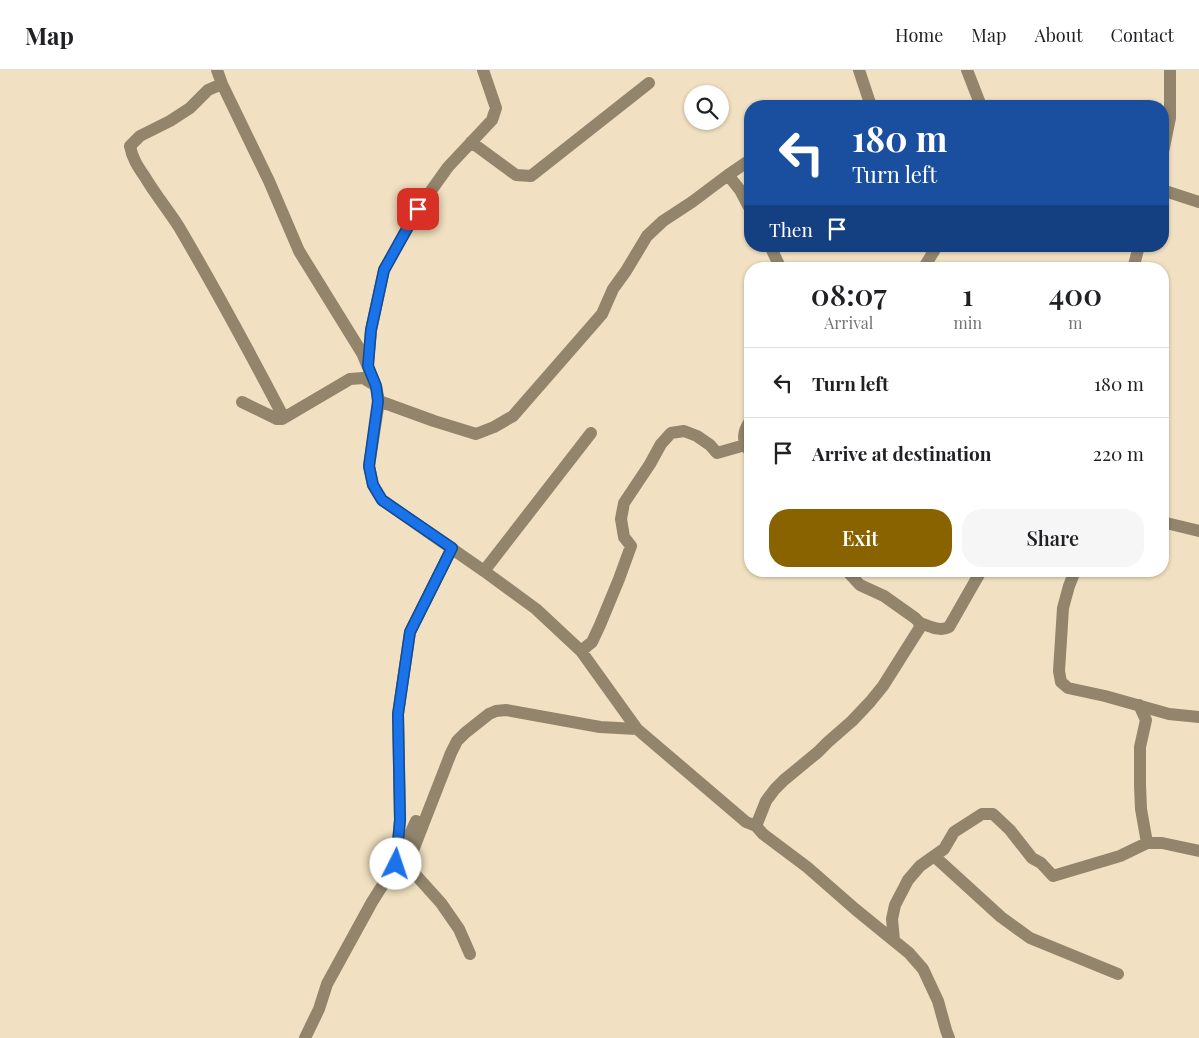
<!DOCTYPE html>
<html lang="en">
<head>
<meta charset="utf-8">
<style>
	:root { --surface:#fff; --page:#f6f6f6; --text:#202124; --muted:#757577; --line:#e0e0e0; --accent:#886300 }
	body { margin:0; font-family:"Playfair Display",serif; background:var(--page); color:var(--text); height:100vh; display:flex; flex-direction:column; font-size:19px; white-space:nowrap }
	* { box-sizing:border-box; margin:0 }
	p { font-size:16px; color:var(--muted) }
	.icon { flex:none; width:28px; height:28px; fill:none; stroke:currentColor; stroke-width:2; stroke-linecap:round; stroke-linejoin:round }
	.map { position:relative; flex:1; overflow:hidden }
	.panel { position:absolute; left:744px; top:192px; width:425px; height:315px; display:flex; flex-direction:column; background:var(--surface); border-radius:20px; box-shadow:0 1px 4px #0004 }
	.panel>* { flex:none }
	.banner { position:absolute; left:744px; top:30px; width:425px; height:152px; border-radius:20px; box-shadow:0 1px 4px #0004; background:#1a4fa0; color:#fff; overflow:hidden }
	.controls { position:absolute; left:684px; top:15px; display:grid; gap:10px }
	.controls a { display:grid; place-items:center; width:45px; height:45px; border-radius:50%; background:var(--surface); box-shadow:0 1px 4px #0004; font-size:25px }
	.pin { position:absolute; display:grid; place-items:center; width:42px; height:42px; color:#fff; margin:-21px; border-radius:10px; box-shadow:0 2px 8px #0006 }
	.me { position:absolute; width:55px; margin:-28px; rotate:4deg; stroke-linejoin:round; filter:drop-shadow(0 0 4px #0008) }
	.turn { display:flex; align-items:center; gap:18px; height:105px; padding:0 25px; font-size:22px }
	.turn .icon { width:65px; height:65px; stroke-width:2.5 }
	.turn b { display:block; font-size:35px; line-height:42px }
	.then { display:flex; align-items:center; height:48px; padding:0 25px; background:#0003; gap:10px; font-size:19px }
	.eta { display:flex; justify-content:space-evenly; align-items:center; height:85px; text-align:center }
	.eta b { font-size:30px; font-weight:600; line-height:35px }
	.action { display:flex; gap:10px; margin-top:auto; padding:10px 25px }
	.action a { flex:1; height:58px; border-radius:20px; background:var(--accent); color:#fff; font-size:20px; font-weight:600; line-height:58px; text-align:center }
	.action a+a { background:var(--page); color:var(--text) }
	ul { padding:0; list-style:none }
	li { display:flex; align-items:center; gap:15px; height:70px; padding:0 25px; border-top:1px solid var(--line) }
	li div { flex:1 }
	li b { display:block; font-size:19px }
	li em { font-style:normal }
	header { display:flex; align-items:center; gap:30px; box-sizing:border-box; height:70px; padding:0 25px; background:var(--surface); border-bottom:1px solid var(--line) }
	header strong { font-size:24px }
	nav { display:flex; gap:28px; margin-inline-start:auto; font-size:18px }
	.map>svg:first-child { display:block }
</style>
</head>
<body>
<header>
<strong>Map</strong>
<nav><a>Home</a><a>Map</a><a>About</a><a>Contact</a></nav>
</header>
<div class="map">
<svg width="1199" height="968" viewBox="0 0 1199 968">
	<rect width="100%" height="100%" fill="#f1e0c1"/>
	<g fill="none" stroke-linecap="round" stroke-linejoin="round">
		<path stroke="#92856c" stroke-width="12" d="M217,0L222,14L269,111L299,181L362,283L376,316L379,331L369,396L373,415L382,430L484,501L536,539L581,581L637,659L746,752L756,756L763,764L807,797L855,839L909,883L923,899L938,931L946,960L949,968
			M859,0L871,36
			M967,0L981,36
			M222,14L208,20L190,38L170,51L140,66L130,76C132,88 138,97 145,107C155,124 168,140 179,157C216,220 250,283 284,348
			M471,72L516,105L531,106L649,13
			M1162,87L1170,48V0
			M728,105L740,120L750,139
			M1162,120L1199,132
			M770,176L781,199
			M923,199L937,176
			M1133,199L1139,176
			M368,293L371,260L384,200L418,139L448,97L492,50L496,38L483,0
			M379,331L434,351L476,364L494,357L513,346L602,244L613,219L626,201L647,166L663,151L692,132L728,105L750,90
			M242,332L277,349H282L350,309L363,308L376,316
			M750,351C742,363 742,371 750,382
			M1162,452L1199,461
			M484,501L591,363
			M1075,501L1069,516L1063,538L1059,601L1061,612L1068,618L1105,626L1169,644L1199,647
			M920,553C930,556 940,562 949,557L981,501
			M581,581L592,572L600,555L619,509L631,476L624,467L621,449L624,433L650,394L661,374L671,363L684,361L697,366L710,375L717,383L745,375
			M1139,635L1146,650L1140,677V715L1141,739L1147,773
			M756,756L766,731L775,719L784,710L818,682L828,672L852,651L870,632L883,616L919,559L920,553L915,548L884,526L860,515L847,501
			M934,786L1001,847L1030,868L1118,904
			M396,794L400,750L398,644L410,562L452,478
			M894,870L892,849L895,835L908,810L920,796L944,779L954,762L982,744H993L1010,760L1032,788L1041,793L1053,806L1120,786L1147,773H1162L1199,781
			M470,884L459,859L441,833L414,803C411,796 411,791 412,783L451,683L457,671L465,663L489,644L496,641L506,640L600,657L637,659
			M305,968L319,939L327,914L372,832L396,794L416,751"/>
	</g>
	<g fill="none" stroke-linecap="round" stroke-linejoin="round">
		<defs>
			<path id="route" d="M396,794L400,750L398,644L410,562L452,478L382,430L373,415L369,396L378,331L376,316L368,296L371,260L384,200L418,139"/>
		</defs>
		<use href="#route" stroke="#114b97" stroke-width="12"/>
		<use href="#route" stroke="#1a73e8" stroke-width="9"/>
	</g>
</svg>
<div class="controls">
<a><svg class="icon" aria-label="search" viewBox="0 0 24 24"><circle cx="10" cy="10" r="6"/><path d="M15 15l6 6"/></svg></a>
</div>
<div class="pin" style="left:418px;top:139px;background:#d93025"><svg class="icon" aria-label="arrive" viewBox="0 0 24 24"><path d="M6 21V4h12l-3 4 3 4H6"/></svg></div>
<svg class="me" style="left:396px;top:794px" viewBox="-20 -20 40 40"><circle r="19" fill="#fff"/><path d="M0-13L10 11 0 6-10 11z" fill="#1a73e8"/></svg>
<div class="banner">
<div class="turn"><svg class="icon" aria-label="left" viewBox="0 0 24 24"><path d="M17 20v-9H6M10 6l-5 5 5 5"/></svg><div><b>180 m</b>Turn left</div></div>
<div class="then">Then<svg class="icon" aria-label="arrive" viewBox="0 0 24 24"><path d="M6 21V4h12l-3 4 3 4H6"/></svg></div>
</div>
<section class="panel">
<div class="eta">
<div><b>08:07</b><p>Arrival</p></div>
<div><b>1</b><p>min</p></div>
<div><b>400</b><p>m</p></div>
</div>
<ul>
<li><svg class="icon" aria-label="left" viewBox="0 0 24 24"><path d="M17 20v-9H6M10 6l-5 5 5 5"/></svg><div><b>Turn left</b></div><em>180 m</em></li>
<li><svg class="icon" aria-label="arrive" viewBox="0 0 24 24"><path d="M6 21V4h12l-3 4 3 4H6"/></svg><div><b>Arrive at destination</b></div><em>220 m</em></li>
</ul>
<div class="action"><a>Exit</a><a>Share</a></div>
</section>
</div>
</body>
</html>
